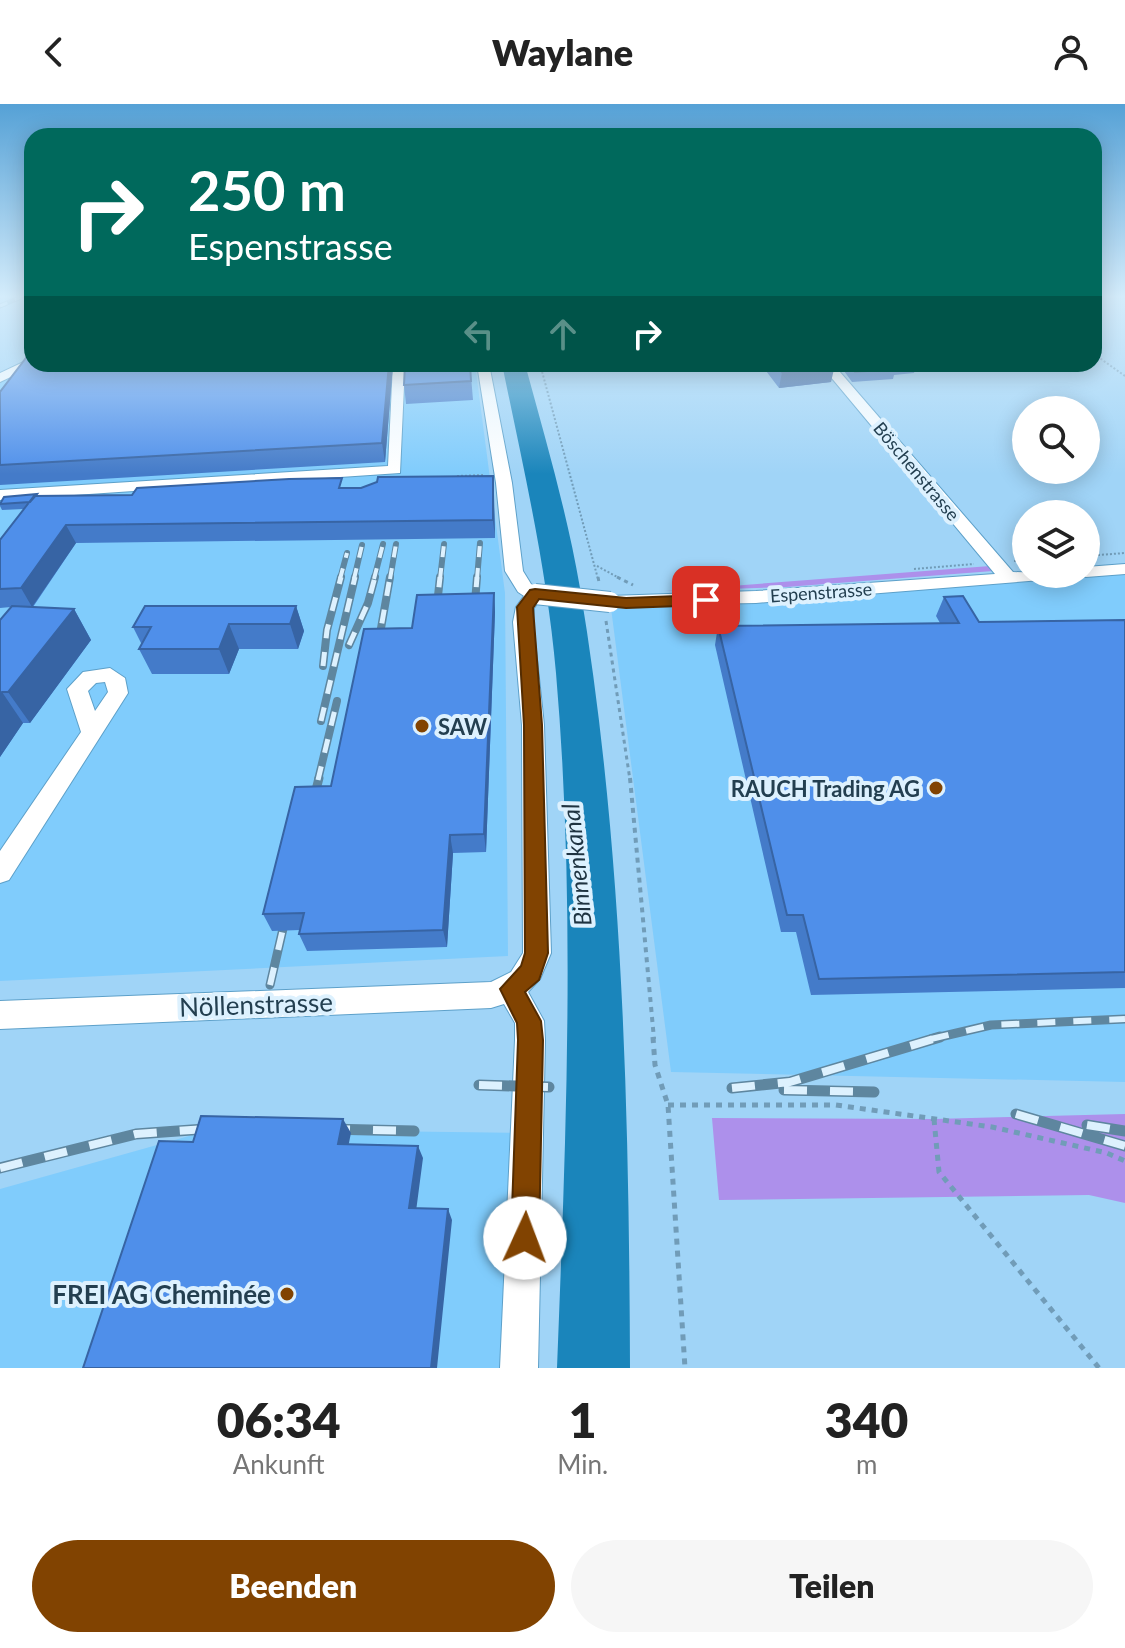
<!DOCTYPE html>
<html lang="de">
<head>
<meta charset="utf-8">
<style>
	:root { --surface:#fff; --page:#f6f6f6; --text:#222; --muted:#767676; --accent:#814301 }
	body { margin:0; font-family:Lato,sans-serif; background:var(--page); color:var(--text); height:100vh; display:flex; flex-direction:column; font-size:30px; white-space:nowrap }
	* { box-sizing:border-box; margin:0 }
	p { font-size:26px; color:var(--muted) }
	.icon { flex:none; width:44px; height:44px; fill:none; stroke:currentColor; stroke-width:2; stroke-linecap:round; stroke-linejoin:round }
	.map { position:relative; height:1264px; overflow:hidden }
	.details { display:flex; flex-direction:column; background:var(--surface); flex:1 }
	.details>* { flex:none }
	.top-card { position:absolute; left:24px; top:24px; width:1078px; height:244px; border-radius:24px; box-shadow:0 4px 20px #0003; background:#00695c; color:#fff; overflow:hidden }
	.controls { position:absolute; left:1012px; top:292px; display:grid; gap:16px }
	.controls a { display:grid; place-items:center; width:88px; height:88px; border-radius:50%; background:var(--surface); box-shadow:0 4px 20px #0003; font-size:40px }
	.pin { position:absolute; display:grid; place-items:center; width:68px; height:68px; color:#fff; margin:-34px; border-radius:16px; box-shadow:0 4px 12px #0006 }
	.me { position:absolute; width:88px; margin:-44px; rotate:2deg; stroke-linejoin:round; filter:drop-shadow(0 0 6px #0008) }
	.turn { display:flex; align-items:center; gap:28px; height:168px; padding:0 32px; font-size:36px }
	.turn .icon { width:104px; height:104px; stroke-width:2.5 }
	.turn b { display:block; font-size:56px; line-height:68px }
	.lanes { display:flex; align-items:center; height:76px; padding:0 32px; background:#0003; justify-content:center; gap:40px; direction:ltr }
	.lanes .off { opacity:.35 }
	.eta { display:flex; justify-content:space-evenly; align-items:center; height:136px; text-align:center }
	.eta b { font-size:48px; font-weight:800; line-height:56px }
	.action { display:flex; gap:16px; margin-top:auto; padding:16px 32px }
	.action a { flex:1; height:92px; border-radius:48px; background:var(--accent); color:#fff; font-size:32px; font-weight:800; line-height:92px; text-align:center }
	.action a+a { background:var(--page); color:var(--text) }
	header { display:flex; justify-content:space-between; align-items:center; height:104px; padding:0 32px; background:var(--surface); font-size:36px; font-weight:800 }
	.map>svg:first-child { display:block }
</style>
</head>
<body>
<header><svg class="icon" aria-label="back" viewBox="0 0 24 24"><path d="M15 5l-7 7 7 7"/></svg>Waylane<svg class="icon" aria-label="person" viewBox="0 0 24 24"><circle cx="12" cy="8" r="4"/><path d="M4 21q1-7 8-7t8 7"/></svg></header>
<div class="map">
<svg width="1125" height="1264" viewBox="0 0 1125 1264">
	<rect width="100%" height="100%" fill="#a0d4f7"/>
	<path fill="#80ccfc" d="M34,260H475L505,489L508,852L0,877V277Z
		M1125,465V978L671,968L611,504H652Z
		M214,1025L528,1029L519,1264H0V1085Z"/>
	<path fill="#ad90eb" d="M990,462L993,467L786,483L665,487Z
		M1125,1010V1099L1089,1091L719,1096L712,1014L934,1015Z"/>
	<path fill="#1a85bb" d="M502,260H525C545,334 567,408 580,484C623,741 629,1004 630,1264H557C566,1032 576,801 556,569C547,465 523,362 502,260Z"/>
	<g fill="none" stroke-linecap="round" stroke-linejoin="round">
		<defs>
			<path id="minor" d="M32,254V260L36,261L0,278V269Z
				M393,260H405L400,369L0,396V386L388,362Z
				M477,260H489L512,379L523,467L531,480L544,490L534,504L533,518L544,621L551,849L540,875L528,888L544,917L545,936L538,1264H500L515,936V919L504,900L491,904L0,925V897L491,878L511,868L523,849L522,621L513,518L516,503L524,492L518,488L505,467L496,379Z
				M820,260H833L1013,468L1070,470L1067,474L756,499L603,502L601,498L610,492L756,487L995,470Z
				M1125,460V470L1086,473L1078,470H1086V463Z
				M110,564L125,574L128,589L9,776L0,779V747L81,628L67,585L83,568ZM105,578L108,588L95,607L88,587L96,579Z"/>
		</defs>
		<use href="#minor" stroke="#5da0c9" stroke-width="2"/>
		<path stroke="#719cb8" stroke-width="2" stroke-dasharray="2 2" stroke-linecap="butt" d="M1094,250L1125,272
			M540,260L598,475
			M457,372L485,371
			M1086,452L1125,449
			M1014,457H1026
			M597,462L621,475
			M914,465L974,460"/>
		<path stroke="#719cb8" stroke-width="3" stroke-dasharray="4 4" stroke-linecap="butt" d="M598,473L599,478
			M617,473L633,481
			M606,517L630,676"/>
		<path stroke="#719cb8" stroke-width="4" stroke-dasharray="5 5" stroke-linecap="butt" d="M630,674L654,935"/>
		<path stroke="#719cb8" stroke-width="5" stroke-dasharray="6 6" stroke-linecap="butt" d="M653,933L655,961L668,1001L685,1264
			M668,1001H836L992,1023L1107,1049L1125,1057
			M934,1015L939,1068L1099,1264"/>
		<use href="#minor" fill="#fff" fill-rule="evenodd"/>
		<defs>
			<path id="rail-far4" d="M0,202L21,193"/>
			<path id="rail-far3" d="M340,475L347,449
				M354,475L362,441
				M374,475L383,440
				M390,475L396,440
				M440,475L444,440
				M477,475L480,439"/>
			<path id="rail-far2" d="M436,511L440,473
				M474,511L477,473
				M349,541L368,499L375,473
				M377,547L390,473
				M323,562L327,526L341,473
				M321,617L355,473
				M318,676L337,597"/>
			<path id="rail-far1" d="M312,702L319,674
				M270,881L288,803
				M931,935L991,921L1125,915"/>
			<path id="rail" d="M479,981L549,983
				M732,984L790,978L940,933
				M784,986L874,988
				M1016,1010L1125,1042
				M1087,1021L1125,1027
				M327,1025L414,1027
				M0,1064L136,1030L219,1024"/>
		</defs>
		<use href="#rail-far4" stroke="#5e869f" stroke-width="5"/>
		<use href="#rail-far3" stroke="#5e869f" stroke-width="6"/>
		<use href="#rail-far2" stroke="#5e869f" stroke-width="8"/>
		<use href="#rail-far1" stroke="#5e869f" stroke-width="9"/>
		<use href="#rail" stroke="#5e869f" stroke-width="11"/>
		<use href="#rail-far4" stroke="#ddf1fe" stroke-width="3" stroke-dasharray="8" stroke-linecap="butt"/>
		<use href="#rail-far3" stroke="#ddf1fe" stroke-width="4" stroke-dasharray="11" stroke-linecap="butt"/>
		<use href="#rail-far2" stroke="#ddf1fe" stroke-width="5" stroke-dasharray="14" stroke-linecap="butt"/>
		<use href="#rail-far1" stroke="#ddf1fe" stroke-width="6" stroke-dasharray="18" stroke-linecap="butt"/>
		<use href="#rail" stroke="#ddf1fe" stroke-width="8" stroke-dasharray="23" stroke-linecap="butt"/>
		<defs>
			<path id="minor-bridge" d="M535,490L610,498"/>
		</defs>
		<use href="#minor-bridge" stroke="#5da0c9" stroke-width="22" stroke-linecap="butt"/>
		<use href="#minor-bridge" stroke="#fff" stroke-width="20"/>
	</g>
	<path fill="#447bc9" d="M393,260L385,358L0,381V288Z
		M470,260L473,296L406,300L404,281Z
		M764,260H833L831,278L779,284L763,263Z
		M839,260H917L914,269L894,271L893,275L852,278Z
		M493,372L495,434L76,439L33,503L74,505L91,536L30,619H23L0,653V516L11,503L0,504V436L24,405L2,406L0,402V399L38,392L132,391L361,384Z
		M494,489L495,508L486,748L453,749L447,843L307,847L299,830L300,826L272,827L263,810L331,682Z
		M944,493L979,518L1125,516V884L811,891L796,828H781L715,541L718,522L940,519L936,512Z
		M296,502L304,527L298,545H239L229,570H152L139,545L142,541L133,523Z"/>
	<path fill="#3764a4" d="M389,260H393L385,358L382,339Z
		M835,261L831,278L779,284L782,268Z
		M493,372L494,390L495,434L493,416Z
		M66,421L76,439L32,503L21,484Z
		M494,489L495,508L486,748L484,730Z
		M296,502L304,527L298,545L290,520Z
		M74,505L91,536L30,619L8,588Z
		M229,520L239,545L229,570L219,545Z
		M2,588L23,619L0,653V590Z
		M450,731L453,749L447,843L443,826Z
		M343,1015L351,1029L346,1053L338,1040Z
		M418,1042L423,1054L415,1115L409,1104Z
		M448,1105L452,1116L437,1264H431Z"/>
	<path fill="#4f8fea" stroke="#3764a4" stroke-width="2" d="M29,250H32V260H389L382,339L0,361V288Z
		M405,260H470L471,277L404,281Z
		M776,260H833L835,261L782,268Z
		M849,260H906L892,261L896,265L855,268Z
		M493,372V416L66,421L21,484L0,485V436L34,392L132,391L137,384L289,375L342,374L339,384H361L377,378L378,373Z
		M37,390L30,398L0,400L4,393Z
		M494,489L484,730L450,731L443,826L299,830L304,809L263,810L295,683L331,682L364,525L412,524L417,491Z
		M963,492L979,518L1125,516V868L819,875L803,811H787L718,522L959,519L944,493Z
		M12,502L74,505L8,588H2L0,590V516Z
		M145,502H296L290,520H229L219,545H139L151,523H133Z
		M201,1012L343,1015L338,1040L418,1042L409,1104L448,1105L431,1264H83L159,1037L193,1038Z"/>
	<linearGradient id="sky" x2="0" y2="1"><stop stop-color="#55a1d6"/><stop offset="0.52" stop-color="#d4ecfb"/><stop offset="1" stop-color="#d4ecfb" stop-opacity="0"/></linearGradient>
	<rect width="1125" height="370" fill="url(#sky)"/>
	<path fill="#814301" stroke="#542c01" stroke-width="2" d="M535,485L626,494L706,491L713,496L706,501L626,504L539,495L533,504L542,621L548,849L539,876L525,888L541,917L543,936L539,1134L535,1145L525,1149L515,1145L511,1134L518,936L517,919L500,885L521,862L525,849L524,621L517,503L530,486Z"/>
	<g fill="#814301" stroke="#ddf1fe" stroke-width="3">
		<circle cx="422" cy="622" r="8"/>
		<circle cx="936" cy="684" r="8"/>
		<circle cx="287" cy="1190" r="8"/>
	</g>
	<g text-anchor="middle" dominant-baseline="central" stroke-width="8" stroke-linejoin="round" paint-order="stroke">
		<g font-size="18" fill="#233f50" stroke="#ddf1fe">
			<text transform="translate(917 367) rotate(50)">Böschenstrasse</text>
			<text transform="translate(821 488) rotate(-4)">Espenstrasse</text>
		</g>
		<g font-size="22" font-weight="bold" fill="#233f50" stroke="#ddf1fe" text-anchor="start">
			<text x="438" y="622">SAW</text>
			<text x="920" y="684" text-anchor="end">RAUCH Trading AG</text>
		</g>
		<g font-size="24" font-style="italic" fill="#1e3341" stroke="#ddf1fe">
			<text transform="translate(576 761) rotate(-96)">Binnenkanal</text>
		</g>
		<g font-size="26" fill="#233f50" stroke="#ddf1fe">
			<text transform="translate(256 900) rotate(-2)">Nöllenstrasse</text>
		</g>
		<g font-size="26" font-weight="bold" fill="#233f50" stroke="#ddf1fe" text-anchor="end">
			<text x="271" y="1190">FREI AG Cheminée</text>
		</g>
	</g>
</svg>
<div class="controls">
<a><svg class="icon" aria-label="search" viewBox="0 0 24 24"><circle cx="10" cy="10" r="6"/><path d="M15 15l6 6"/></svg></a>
<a><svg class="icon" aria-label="layers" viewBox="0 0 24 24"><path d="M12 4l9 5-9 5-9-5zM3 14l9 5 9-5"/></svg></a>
</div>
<div class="pin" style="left:706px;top:496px;background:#d93025"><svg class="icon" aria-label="arrive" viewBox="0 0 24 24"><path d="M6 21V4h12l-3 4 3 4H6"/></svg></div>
<svg class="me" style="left:525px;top:1134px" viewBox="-20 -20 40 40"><circle r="19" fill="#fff"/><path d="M0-13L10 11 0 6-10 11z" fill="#814301"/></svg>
<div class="top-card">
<div class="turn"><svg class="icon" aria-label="right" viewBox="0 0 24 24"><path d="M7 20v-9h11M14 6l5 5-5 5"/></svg><div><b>250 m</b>Espenstrasse</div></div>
<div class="lanes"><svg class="icon off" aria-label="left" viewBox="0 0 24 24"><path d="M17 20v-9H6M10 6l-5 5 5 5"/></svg><svg class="icon off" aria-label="ahead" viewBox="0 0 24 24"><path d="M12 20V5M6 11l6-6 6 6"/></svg><svg class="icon" aria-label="right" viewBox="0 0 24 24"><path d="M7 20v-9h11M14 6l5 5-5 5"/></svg></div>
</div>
</div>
<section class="details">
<div class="eta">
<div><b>06:34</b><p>Ankunft</p></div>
<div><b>1</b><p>Min.</p></div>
<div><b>340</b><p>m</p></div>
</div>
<div class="action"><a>Beenden</a><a>Teilen</a></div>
</section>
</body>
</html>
